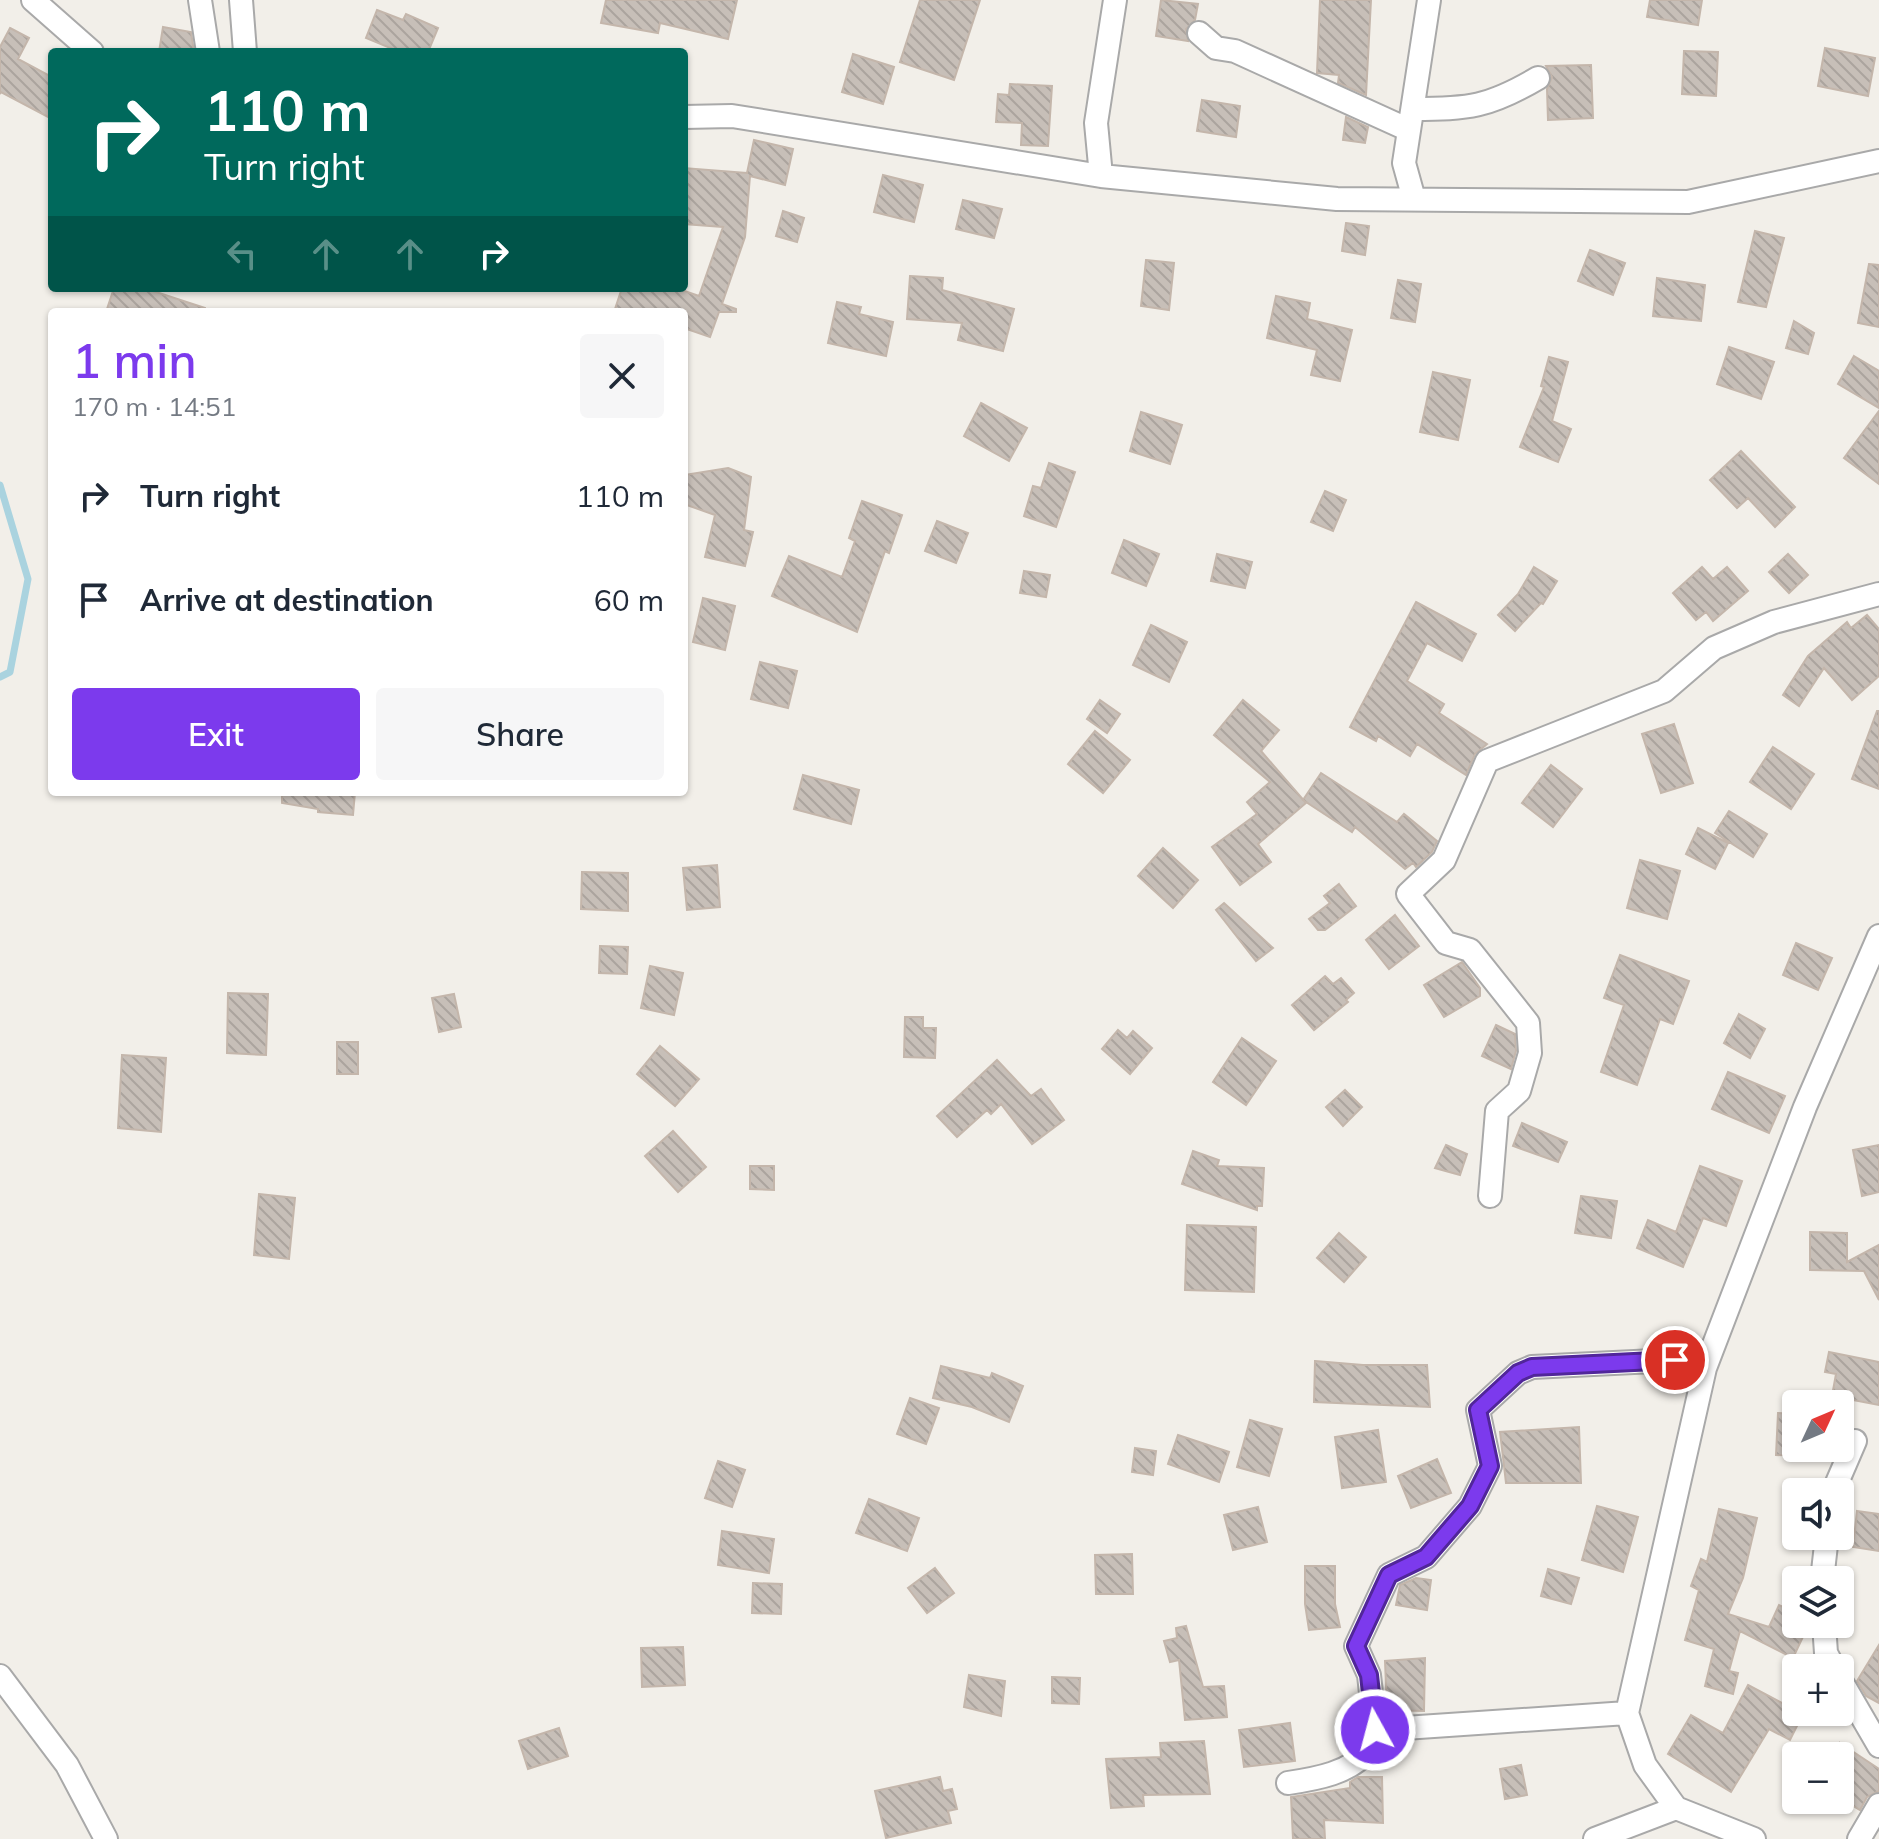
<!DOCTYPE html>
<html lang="en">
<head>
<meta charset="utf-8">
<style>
	:root { --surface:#fff; --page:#f6f6f7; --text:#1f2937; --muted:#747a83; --accent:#7c3aed }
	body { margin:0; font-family:Mulish,sans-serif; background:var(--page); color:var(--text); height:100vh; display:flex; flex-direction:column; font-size:30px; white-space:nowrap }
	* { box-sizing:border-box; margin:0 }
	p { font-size:26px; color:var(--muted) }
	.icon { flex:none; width:44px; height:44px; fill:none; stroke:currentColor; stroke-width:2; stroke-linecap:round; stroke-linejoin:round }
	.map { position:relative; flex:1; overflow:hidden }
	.drawer { position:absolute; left:48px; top:308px; width:640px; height:488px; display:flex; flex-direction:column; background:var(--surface); border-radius:8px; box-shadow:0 2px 6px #0004 }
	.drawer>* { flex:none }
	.top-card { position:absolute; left:48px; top:48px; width:640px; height:244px; border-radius:8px; box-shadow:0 2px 6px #0004; background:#00695c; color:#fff; overflow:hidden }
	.needle { width:52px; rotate:46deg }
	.controls { position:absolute; left:1782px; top:1390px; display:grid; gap:16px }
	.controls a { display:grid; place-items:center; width:72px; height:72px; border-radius:8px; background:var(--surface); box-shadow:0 2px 6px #0004; font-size:40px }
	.pin { position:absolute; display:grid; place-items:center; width:68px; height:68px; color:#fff; margin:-34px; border:4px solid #fff; border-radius:50%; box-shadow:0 2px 8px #0007 }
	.me { position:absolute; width:88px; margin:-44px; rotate:353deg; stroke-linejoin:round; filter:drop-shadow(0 0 6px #0008) }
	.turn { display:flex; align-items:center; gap:28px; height:168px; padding:0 24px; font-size:36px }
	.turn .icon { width:104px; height:104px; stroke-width:2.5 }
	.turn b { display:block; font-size:56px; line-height:68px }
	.lanes { display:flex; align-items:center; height:76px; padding:0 24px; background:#0003; justify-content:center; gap:40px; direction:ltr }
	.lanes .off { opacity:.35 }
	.round { display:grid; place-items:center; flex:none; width:84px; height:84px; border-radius:8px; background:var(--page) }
	.headline { display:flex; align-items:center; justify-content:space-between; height:136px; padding:0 24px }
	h1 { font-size:48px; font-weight:600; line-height:60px; color:var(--accent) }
	.button { display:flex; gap:16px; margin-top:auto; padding:16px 24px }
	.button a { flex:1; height:92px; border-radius:8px; background:var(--accent); color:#fff; font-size:32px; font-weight:600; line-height:92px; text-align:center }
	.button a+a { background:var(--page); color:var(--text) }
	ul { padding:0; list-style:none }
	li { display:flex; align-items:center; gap:24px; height:104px; padding:0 24px }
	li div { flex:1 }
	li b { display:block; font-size:30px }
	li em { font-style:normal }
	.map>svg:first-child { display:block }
</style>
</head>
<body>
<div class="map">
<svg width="1879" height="1839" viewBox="0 0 1879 1839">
	<defs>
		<pattern id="building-back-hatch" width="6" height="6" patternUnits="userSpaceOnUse" patternTransform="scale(2)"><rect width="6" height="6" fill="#c7bfb8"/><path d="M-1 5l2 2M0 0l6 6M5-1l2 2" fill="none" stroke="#aba49e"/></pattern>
	</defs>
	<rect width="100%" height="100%" fill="#f2efe9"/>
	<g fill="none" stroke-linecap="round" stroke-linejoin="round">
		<path stroke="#aad3df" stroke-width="7" d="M0,485L28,579L10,672L0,677"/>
	</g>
	<path fill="url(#building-back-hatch)" stroke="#c4b6ab" stroke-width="2" d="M606,0H737L728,39L660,23L658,33L601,23Z
		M920,0H980L954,80L900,62Z
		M1161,0L1198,4L1195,20L1186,29L1188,41L1156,36Z
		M1320,0H1371L1366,95L1338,83L1339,75L1317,73Z
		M1650,0H1702L1698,25L1647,17Z
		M377,10L403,20L406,14L438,28L428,52H400L366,38Z
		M163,27L191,32L194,52H159Z
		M10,28L29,38L18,59L52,77V119L1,92L0,94V47Z
		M1825,48L1875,58L1868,96L1818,86Z
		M1684,51L1718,52L1716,96L1682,94Z
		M853,54L894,67L883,104L842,92Z
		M1591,65L1593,118L1548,120L1547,89L1552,77L1546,66Z
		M1010,84L1052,86L1048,146L1021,145L1022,123L996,122L998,94L1009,95Z
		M1202,100L1240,106L1236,137L1197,131Z
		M1346,117L1368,127L1365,143L1343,140Z
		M754,140L793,149L785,185L750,176L745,237L722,304L736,309V312H719L710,337L684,328V312H614L622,288H676L699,296L723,227L684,224V168L747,173Z
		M883,175L923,185L914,222L874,212Z
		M963,200L1002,209L994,238L956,229Z
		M783,211L804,218L797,242L776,236Z
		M1346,223L1369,226L1365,255L1342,251Z
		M1755,231L1784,238L1766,307L1738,302Z
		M1590,250L1625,263L1613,295L1578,281Z
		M1146,260L1174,263L1169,310L1141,306Z
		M1869,264L1879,265V327L1858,323Z
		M910,276L943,278L942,290L1014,309L1003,351L958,340L962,323L907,319Z
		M1657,278L1705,285L1701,321L1653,316Z
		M1398,280L1421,284L1415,322L1391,318Z
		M114,288H144L205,308V312H106Z
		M1276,296L1310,303L1307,319L1352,330L1340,381L1311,375L1317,350L1267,338Z
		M837,302L861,307L859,314L893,322L886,356L828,343Z
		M1794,321L1814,333L1808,354L1786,348Z
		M1729,347L1774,362L1761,399L1717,384Z
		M1854,356L1879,371V408L1838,384Z
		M1549,357L1568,362L1552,421L1571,429L1558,462L1520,447L1544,387L1541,386Z
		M1433,372L1470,380L1458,440L1420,432Z
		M981,403L1027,428L1009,461L964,436Z
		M1879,411V484L1844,458Z
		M1141,412L1182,425L1170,464L1130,451Z
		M1741,451L1795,507L1775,527L1748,498L1737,508L1710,480Z
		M1049,463L1075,472L1056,527L1024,516L1033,486L1041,488Z
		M728,468L751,477L744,530L753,532L745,566L705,557L715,515L684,504V475Z
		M1325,491L1346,500L1333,531L1311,522Z
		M862,501L902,515L889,553L885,551L857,632L772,596L789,556L842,577L855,541L849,538Z
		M937,521L968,533L956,563L925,551Z
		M1124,540L1159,554L1146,586L1112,573Z
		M1217,554L1252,562L1245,588L1211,581Z
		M1788,554L1808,575L1789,593L1769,572Z
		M1534,567L1557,581L1543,604L1541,603L1515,631L1498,615L1518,594Z
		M1702,567L1713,579L1727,567L1748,591L1713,621L1706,612L1696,620L1673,593Z
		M1024,571L1050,575L1046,597L1020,593Z
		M703,598L735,606L725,650L693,642Z
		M1416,602L1476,634L1462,661L1427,643L1407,681L1444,704L1439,713L1487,744L1475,754L1466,775L1417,744L1410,756L1378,736L1376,741L1350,727Z
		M1867,615L1879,629V676L1852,700L1824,668L1799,706L1783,695L1808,656L1847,622L1851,628Z
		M1151,625L1187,642L1169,682L1133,665Z
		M760,662L797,671L788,708L751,699Z
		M1100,700L1120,714L1107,733L1087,719Z
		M1243,700L1279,730L1261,751L1306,803L1258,844L1271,862L1240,885L1212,847L1257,814L1247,802L1270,782L1214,735Z
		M1877,711H1879V789L1852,779Z
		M1674,724L1693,783L1661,793L1642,734Z
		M1095,731L1130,760L1103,793L1068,764Z
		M1773,747L1814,774L1791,809L1750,782Z
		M1551,765L1582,789L1553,827L1522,803Z
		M1321,773L1397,822L1404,814L1437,841L1432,852L1416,867L1413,863L1405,869L1355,827L1352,832L1303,800Z
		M803,775L859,790L851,824L794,809Z
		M282,792H355L353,815L318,812V809L282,803Z
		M1729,811L1767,834L1753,857L1715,833Z
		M1698,828L1728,843L1715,869L1686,854Z
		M1163,848L1198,880L1173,908L1138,876Z
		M1640,860L1680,871L1667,919L1627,908Z
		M717,865L720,907L687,910L683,868Z
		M582,872L628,873V911L581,909Z
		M1339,884L1356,906L1325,930H1318L1309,919L1330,903L1324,896Z
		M1224,903L1273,948L1256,961L1216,910Z
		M1395,915L1419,946L1389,969L1366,940Z
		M1796,943L1832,958L1818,990L1783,975Z
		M600,946L628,947L627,974L599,973Z
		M1620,955L1689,981L1673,1024L1660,1019L1637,1085L1601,1072L1624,1005L1604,998Z
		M1462,962L1480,988V996L1444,1017L1424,985Z
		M650,966L683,973L674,1015L641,1008Z
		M1325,976L1333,984L1341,978L1354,993L1346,1000L1348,1002L1314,1030L1292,1005Z
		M228,993L268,994L266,1055L227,1053Z
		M454,994L461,1027L439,1032L432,998Z
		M1739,1014L1765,1029L1750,1058L1724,1043Z
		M905,1017H923V1028H936L935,1058L904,1057Z
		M1496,1025L1515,1034L1516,1051L1511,1069L1482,1056Z
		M1118,1030L1127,1038L1133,1031L1152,1048L1130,1074L1102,1049Z
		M1242,1038L1276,1061L1246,1105L1213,1082Z
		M337,1042H358V1074H337Z
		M660,1046L699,1079L675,1106L637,1074Z
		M122,1055L166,1058L161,1132L118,1128Z
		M997,1060L1031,1096L1041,1089L1064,1120L1032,1144L1001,1104L991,1114L987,1110L957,1137L937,1116Z
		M1728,1072L1785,1096L1769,1133L1712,1109Z
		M1345,1090L1362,1107L1343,1126L1326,1107Z
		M1522,1123L1567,1142L1558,1162L1513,1146Z
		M673,1131L706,1167L678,1192L645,1156Z
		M1446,1145L1467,1154L1460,1175L1435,1168Z
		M1879,1145V1192L1862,1196L1853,1150Z
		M1193,1151L1219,1160L1217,1166L1264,1168L1262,1206H1257V1210L1182,1184Z
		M750,1166H774V1190L750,1189Z
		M1700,1166L1742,1181L1726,1226L1703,1218L1683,1267L1637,1248L1648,1220L1676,1232Z
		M259,1194L295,1198L289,1259L254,1255Z
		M1581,1196L1617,1201L1611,1238L1575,1233Z
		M1187,1225L1256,1227L1254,1292L1185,1290Z
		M1810,1232L1847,1233V1262L1879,1245V1300L1864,1271L1810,1270Z
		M1339,1233L1366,1257L1344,1282L1317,1258Z
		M1829,1352L1879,1362V1405L1832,1396L1836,1374L1825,1372Z
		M1315,1361L1363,1365H1427L1430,1407L1314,1402Z
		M941,1366L990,1378L992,1373L1023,1386L1009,1422L972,1407L933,1398Z
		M910,1398L939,1408L926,1444L897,1434Z
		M1778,1413L1796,1414V1456L1776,1455Z
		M1250,1420L1282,1429L1269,1476L1237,1467Z
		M1579,1427L1581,1483H1506L1500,1432Z
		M1378,1430L1386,1482L1342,1488L1335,1437Z
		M1178,1435L1229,1452L1219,1482L1168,1464Z
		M1135,1448L1156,1451L1153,1475L1132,1472Z
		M1437,1459L1451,1493L1411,1508L1398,1476Z
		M718,1461L745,1470L732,1507L705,1498Z
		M869,1499L919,1518L907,1551L856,1533Z
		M1597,1506L1638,1517L1623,1572L1582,1560Z
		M1258,1507L1267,1542L1233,1550L1224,1515Z
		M1719,1509L1757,1518L1743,1578L1728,1614L1769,1627L1779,1605L1796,1613V1624H1809L1793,1658L1740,1631L1729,1671L1738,1673L1733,1694L1705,1686L1714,1649L1685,1640L1699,1590L1691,1586L1701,1559L1707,1562Z
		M1857,1511L1879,1514V1551L1853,1547Z
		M722,1531L774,1539L769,1573L718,1565Z
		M1132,1554L1133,1594H1096L1095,1555Z
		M1305,1566H1335V1604L1340,1627L1309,1630L1305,1604Z
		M935,1568L954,1593L927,1613L908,1588Z
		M1548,1569L1579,1578L1571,1604L1541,1596Z
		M1416,1578L1431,1580L1427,1610L1396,1605L1400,1585Z
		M753,1583L782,1584L781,1614L752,1613Z
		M1186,1626L1203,1687L1224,1686L1227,1717L1185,1720L1179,1660L1170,1662L1164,1641L1177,1638L1176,1628Z
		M1879,1645V1703L1866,1696L1857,1681Z
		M683,1647L685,1685L642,1687L641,1648Z
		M1425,1658L1424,1711L1387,1710L1385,1661Z
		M969,1675L1005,1681L1001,1716L964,1707Z
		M1052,1677L1080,1678L1079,1704L1052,1703Z
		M1748,1685L1803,1714L1790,1740L1769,1729L1731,1792L1668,1754L1691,1715L1723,1733Z
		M1290,1723L1295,1761L1244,1767L1239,1730Z
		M559,1728L568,1756L528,1769L519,1741Z
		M1204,1741L1210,1794L1143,1795L1144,1806L1111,1808L1106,1759L1161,1757L1160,1743Z
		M1840,1743L1879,1769V1791L1867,1797L1860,1810L1840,1798Z
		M1521,1765L1527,1795L1505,1799L1500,1769Z
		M940,1777L943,1791L952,1789L957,1809L948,1811L951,1823L886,1838L875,1791Z
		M1358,1777H1382L1383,1823L1324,1820L1325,1839H1293L1291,1797L1350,1788V1782Z"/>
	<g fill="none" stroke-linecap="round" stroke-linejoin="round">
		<defs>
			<path id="minor" d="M33,0L92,52
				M200,0L208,52
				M241,0L245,52
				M1199,33L1216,48L1235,51L1409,130
				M1413,109C1469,109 1489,107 1538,78
				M684,117L732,116L1101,176L1337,199L1688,202L1879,161
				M1101,176L1096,123L1115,0
				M1414,199L1404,163L1429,0
				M1490,1196L1497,1111L1519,1091L1530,1053L1528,1023L1470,950L1446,943L1408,894L1444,860L1487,761L1664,691L1714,648L1774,622L1879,594
				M1833,1492L1855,1441
				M1822,1580L1827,1536
				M1824,1624L1826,1653L1834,1668
				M0,1676L67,1765L106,1839
				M1840,1679L1879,1746
				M1375,1730L1369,1675L1356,1646L1389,1575L1426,1557L1470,1506L1490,1466L1478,1410L1518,1373L1532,1367L1675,1360L1705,1368
				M1288,1783C1315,1779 1352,1773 1369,1749C1373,1744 1374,1736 1375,1730L1627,1713
				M1595,1839L1676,1808
				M1754,1839L1676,1808L1645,1765L1627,1713L1705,1368L1805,1107L1879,936
				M1859,1839L1879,1805"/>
		</defs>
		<use href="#minor" stroke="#a9a9a9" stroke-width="26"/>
		<use href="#minor" stroke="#fff" stroke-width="22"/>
	</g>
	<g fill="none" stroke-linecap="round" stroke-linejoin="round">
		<defs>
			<path id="route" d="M1375,1730L1369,1675L1356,1646L1389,1575L1426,1557L1470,1506L1490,1466L1478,1410L1518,1373L1532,1367L1675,1360"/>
		</defs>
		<use href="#route" stroke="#51269a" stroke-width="20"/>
		<use href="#route" stroke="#7c3aed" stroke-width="14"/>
	</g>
</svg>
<div class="controls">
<a><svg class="needle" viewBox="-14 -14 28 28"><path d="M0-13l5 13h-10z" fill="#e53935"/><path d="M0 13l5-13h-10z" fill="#747a83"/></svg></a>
<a><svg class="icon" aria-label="sound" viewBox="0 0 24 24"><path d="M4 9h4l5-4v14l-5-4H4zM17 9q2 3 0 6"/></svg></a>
<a><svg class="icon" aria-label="layers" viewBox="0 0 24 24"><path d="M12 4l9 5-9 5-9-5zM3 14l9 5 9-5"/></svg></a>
<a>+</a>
<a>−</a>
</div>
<div class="pin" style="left:1675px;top:1360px;background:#d93025"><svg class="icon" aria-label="arrive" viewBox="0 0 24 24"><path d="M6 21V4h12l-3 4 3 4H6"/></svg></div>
<svg class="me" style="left:1375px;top:1730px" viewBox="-20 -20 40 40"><circle r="17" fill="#7c3aed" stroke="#fff" stroke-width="3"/><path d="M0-11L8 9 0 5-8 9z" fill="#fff"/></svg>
<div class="top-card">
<div class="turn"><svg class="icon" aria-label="right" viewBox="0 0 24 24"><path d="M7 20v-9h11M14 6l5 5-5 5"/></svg><div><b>110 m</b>Turn right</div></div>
<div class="lanes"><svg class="icon off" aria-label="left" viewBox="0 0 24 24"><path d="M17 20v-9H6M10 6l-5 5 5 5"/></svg><svg class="icon off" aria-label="ahead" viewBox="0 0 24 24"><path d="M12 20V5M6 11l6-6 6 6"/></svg><svg class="icon off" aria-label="ahead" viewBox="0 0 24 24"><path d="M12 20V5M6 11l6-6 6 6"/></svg><svg class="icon" aria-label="right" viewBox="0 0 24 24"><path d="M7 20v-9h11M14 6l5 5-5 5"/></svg></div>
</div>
<section class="drawer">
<div class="headline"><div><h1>1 min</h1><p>170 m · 14:51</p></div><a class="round"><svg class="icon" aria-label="close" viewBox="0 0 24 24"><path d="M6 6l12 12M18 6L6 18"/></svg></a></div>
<ul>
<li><svg class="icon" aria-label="right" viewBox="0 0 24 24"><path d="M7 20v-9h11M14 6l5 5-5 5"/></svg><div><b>Turn right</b></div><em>110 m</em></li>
<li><svg class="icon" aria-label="arrive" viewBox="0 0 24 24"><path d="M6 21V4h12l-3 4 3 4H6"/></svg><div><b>Arrive at destination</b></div><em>60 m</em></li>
</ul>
<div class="button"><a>Exit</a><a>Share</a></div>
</section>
</div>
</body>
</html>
